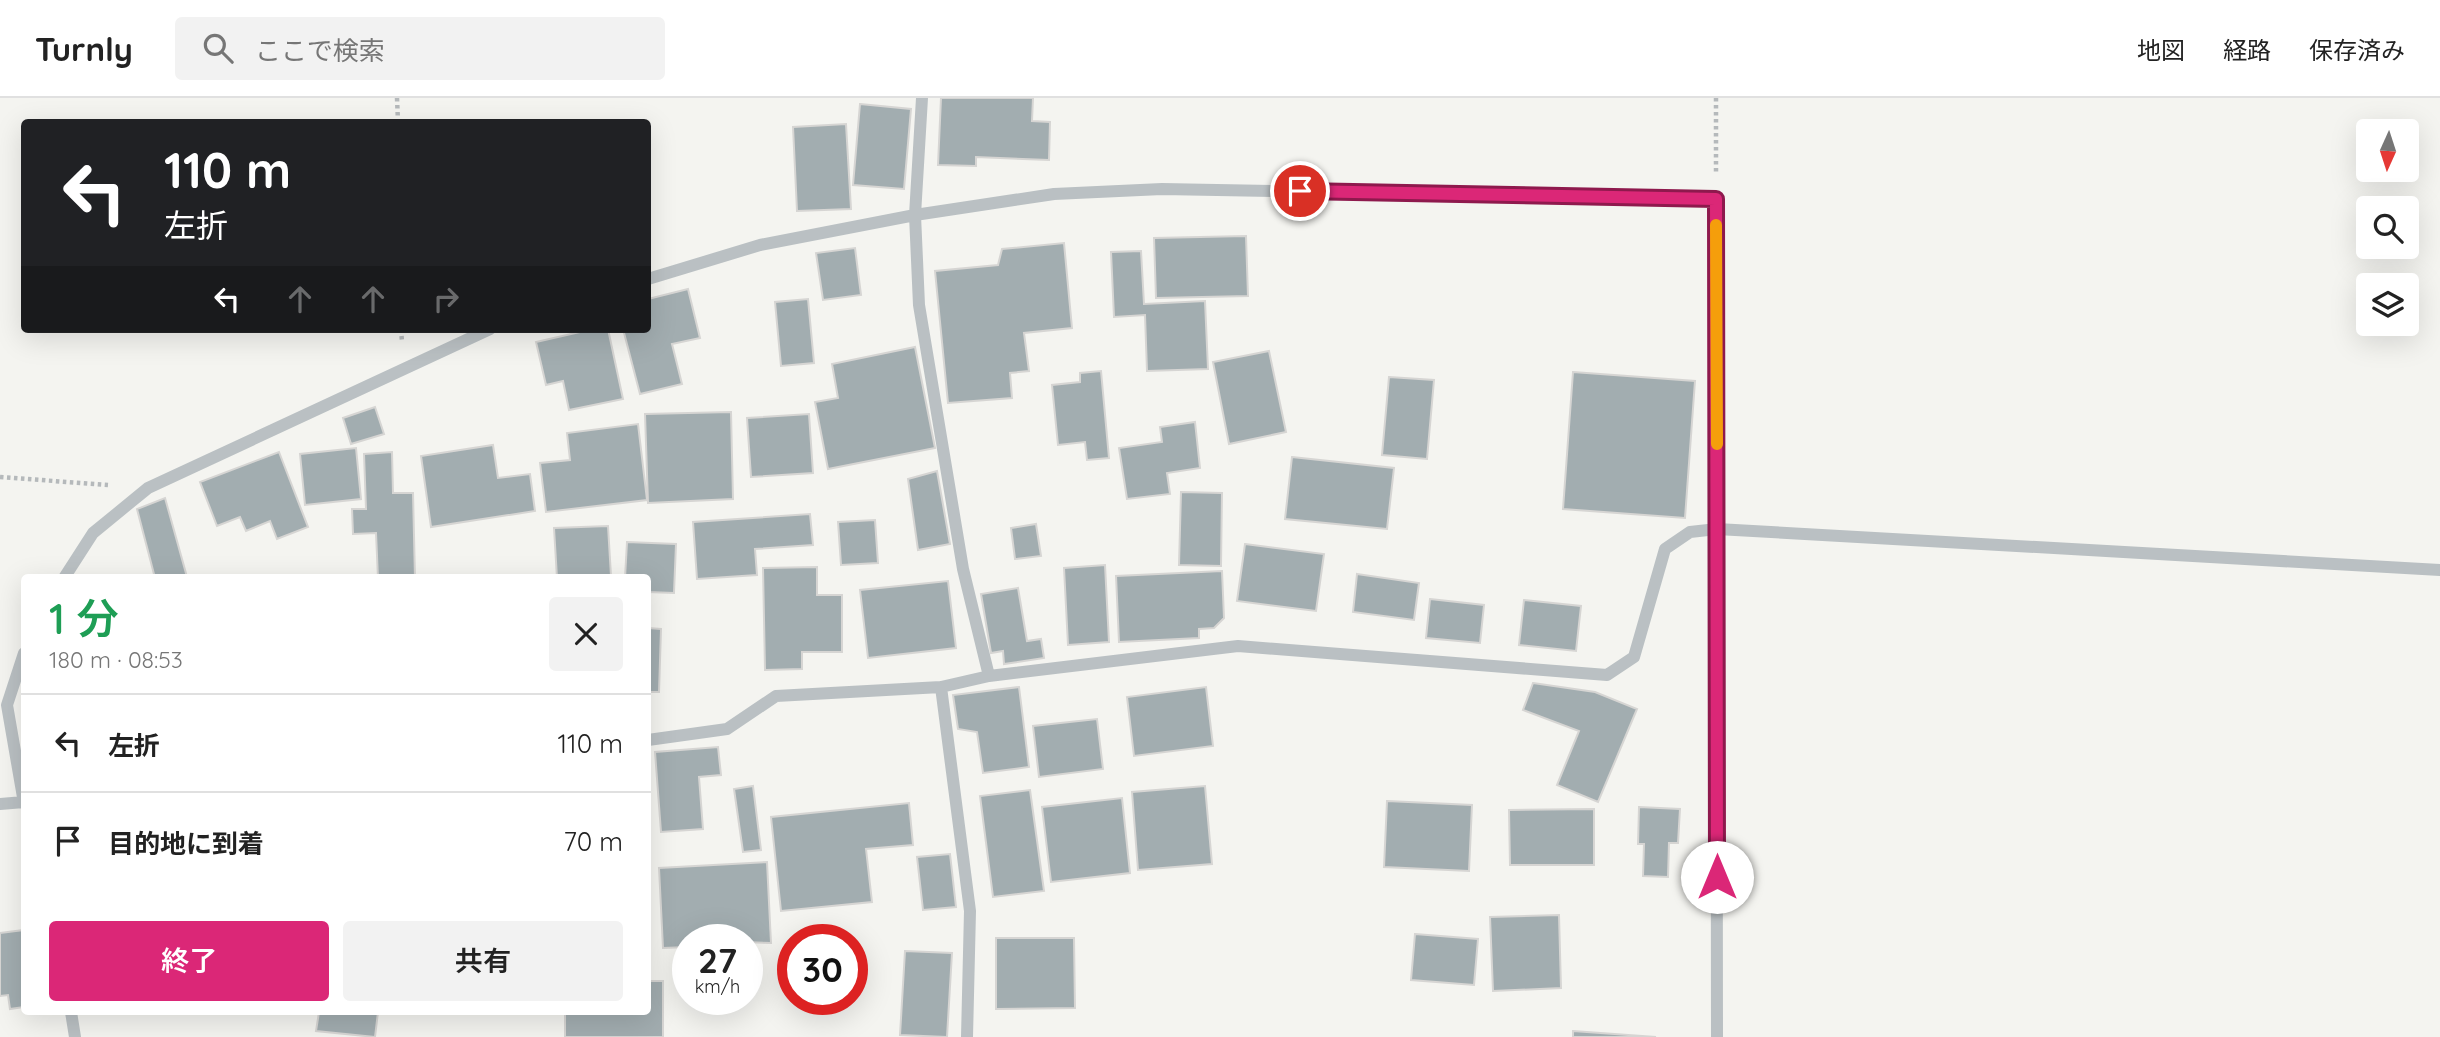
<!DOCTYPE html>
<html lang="ja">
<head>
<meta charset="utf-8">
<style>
	:root { --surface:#fff; --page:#f2f2f2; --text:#222; --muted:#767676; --line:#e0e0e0; --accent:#db2777 }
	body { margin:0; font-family:Quicksand,"Noto Sans JP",sans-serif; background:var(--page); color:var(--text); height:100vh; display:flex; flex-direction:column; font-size:26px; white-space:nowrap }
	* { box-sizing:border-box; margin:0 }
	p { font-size:23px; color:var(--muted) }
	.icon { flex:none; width:38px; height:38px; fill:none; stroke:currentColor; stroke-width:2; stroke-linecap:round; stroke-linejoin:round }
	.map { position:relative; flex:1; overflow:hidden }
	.sheet { position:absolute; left:21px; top:476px; width:630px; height:441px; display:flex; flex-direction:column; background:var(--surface); border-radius:7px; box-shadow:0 7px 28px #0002 }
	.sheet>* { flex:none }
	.top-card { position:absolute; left:21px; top:21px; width:630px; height:214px; border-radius:7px; box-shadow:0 7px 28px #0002; background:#202124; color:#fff; overflow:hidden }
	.needle { width:46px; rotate:183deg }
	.tools { position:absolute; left:2356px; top:21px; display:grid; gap:14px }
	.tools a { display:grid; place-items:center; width:63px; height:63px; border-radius:7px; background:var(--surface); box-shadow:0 7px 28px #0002; font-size:35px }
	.speed { position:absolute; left:672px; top:826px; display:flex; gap:14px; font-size:35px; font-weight:700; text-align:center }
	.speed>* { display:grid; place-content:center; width:91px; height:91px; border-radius:50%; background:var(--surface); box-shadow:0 7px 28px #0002; line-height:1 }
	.speed small { font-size:18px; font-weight:400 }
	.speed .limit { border:10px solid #d22; background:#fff; color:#111 }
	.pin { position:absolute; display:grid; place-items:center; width:60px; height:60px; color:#fff; margin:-30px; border:4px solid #fff; border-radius:50%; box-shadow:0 2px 7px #0007 }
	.me { position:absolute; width:77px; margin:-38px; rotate:0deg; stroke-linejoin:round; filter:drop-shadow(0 0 5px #0008) }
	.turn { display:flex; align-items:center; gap:24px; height:147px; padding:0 28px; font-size:32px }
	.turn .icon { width:91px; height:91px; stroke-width:2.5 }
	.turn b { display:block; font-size:49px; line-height:60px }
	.lanes { display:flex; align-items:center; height:66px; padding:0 28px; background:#0003; justify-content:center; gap:35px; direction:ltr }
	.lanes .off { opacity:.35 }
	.round { display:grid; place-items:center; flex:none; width:74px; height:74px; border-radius:7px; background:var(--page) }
	.summary { display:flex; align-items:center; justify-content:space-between; height:119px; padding:0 28px }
	h1 { font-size:42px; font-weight:600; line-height:52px; color:#1e9e55 }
	.button { display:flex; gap:14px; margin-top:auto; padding:14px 28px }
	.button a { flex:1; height:80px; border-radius:7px; background:var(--accent); color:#fff; font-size:28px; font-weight:600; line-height:80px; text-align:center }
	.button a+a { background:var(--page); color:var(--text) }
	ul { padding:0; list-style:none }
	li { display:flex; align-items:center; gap:21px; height:98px; padding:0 28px; border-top:2px solid var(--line) }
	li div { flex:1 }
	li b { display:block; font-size:26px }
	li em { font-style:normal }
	header { display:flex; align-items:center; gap:42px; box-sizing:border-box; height:98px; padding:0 35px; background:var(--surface); border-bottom:2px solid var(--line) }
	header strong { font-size:33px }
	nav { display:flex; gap:38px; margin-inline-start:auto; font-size:24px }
	.search { width:490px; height:63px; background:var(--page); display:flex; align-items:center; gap:18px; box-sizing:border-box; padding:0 24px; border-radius:7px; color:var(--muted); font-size:26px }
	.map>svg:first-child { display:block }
</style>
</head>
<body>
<header>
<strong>Turnly</strong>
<div class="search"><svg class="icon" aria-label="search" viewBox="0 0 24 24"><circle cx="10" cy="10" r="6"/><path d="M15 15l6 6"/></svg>ここで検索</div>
<nav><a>地図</a><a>経路</a><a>保存済み</a></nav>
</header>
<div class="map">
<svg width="2440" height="939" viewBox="0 0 2440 939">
	<rect width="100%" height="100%" fill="#f4f4f0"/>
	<path fill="#a2adb0" stroke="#d6d5d3" stroke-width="2" d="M941,0H1033L1032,23L1050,24L1049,62L976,59V68L938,67Z
		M860,6L911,11L904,91L853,87Z
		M846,26L851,111L797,113L793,29Z
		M1246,138L1248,198L1156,200L1154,140Z
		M1064,145L1072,230L1024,235L1029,273L1010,275L1012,300L948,305L935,173L998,167L1002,151Z
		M855,150L861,197L823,202L816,155Z
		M1141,153L1144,206L1205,203L1208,271L1147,273L1145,217L1114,219L1111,154Z
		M688,191L700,240L672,246L682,286L640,296L623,231H648V201Z
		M808,201L814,265L781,268L775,204Z
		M593,231H608L623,301L569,312L563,283L546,287L536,244Z
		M915,249L935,350L828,371L815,304L838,300L832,266Z
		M1269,253L1286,334L1229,346L1213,264Z
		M1101,273L1109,360L1087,362L1085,344L1058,347L1052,287L1080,284V275Z
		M1573,274L1695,283L1685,420L1563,411Z
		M1389,279L1434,282L1427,361L1382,357Z
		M375,309L384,336L351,346L343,320Z
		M731,314L733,401L648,405L645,316Z
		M809,316L813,375L751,379L747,320Z
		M1195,324L1200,370L1167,375L1170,396L1127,401L1119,350L1162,344L1160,329Z
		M638,326L647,402L546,414L540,365L570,362L567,335Z
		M493,347L498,380L530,376L535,413L431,429L421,358Z
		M356,350L361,401L305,407L300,356Z
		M279,354L308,429L277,441L270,423L246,433L240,419L217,428L200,384Z
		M392,354L393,395H413L415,480H378L376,435L353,436L352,411H366L364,356Z
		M1292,359L1394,370L1387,431L1285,421Z
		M937,373L950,446L918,452L908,381Z
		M1181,394L1222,395L1221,468L1179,467Z
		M165,400L187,479L185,480H155L137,411Z
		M810,416L813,447L755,451L757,477L697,481L693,424Z
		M875,422L878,465L841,467L838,424Z
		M1036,426L1041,458L1015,461L1011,430Z
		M608,428L611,478L557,480L554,430Z
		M627,444L676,446L674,495L648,494V480H625Z
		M1245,446L1324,456L1316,513L1237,503Z
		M1105,467L1109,544L1068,547L1064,470Z
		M817,469V497H842V554H802V571L765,572L763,470Z
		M1222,473L1224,520L1214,530L1199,531V540L1119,544L1116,478Z
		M1357,476L1419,485L1414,522L1353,514Z
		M948,483L956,550L868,560L860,492Z
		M1018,490L1027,543L1041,541L1044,560L1004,566L1003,553L991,555L981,496Z
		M1430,501L1484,507L1480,545L1426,540Z
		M1524,502L1581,508L1576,553L1519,547Z
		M648,530L661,531L659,594H648Z
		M1533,585L1595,594L1637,611L1598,704L1557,687L1579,633L1523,612Z
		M1019,589L1029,669L983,675L977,634L958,631L953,597Z
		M1206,589L1213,648L1134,658L1127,599Z
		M1097,621L1103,671L1039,679L1033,628Z
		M718,649L721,677L699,679L703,731L661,734L655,654Z
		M753,688L761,752L743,754L734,691Z
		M1205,688L1212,766L1138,772L1132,694Z
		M1030,692L1044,793L993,799L980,698Z
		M1122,700L1130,775L1051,784L1042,709Z
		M1387,703L1472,707L1469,773L1384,769Z
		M909,705L913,747L866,751L872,804L781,813L771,719Z
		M1639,709L1680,711L1678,745H1669L1668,779L1643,778L1644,746H1638Z
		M1594,711V767H1510L1509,712Z
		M950,756L956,809L923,812L917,759Z
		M767,764L771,845L688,842V849L663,850L659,770Z
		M1559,817L1561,890L1493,893L1490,819Z
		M24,832V909L10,911L8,897L0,898V835Z
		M1415,836L1478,841L1474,887L1411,882Z
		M996,840H1074L1075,910L996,911Z
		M905,853L952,855L947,939L900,937Z
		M648,883H663V939H565V914H648Z
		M319,914H378L375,939L316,933Z
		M1573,933L1656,939H1573Z"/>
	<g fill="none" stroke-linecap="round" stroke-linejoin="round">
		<path stroke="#b5b9bb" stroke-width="4.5" stroke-dasharray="3.5 3.5" stroke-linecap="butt" d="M397,0L398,24
			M1716,0V76
			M401,231L402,244
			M0,379L108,387"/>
		<path stroke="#bac0c3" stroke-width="12" d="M922,0L915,117L919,207L963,471L989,578
			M648,181L760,147L915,117L1054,96L1162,91L1716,101L1717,939
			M64,480L93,435L148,390L490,231
			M24,555L7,607L24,705
			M941,589L970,813L967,939
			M648,642L727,631L776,598L941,589L989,578L1238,548L1607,577L1634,559L1665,451L1690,434L1717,431L2440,472
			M0,706L24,704
			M71,914L75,939"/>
	</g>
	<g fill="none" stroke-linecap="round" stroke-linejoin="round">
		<defs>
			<path id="route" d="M1300,93L1716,101L1717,779"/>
		</defs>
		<use href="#route" stroke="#8e194d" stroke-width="18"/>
		<use href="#route" stroke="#db2777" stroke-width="12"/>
		<path stroke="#f59e0b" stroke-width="12" d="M1716,127L1717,346"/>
	</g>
</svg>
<div class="tools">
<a><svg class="needle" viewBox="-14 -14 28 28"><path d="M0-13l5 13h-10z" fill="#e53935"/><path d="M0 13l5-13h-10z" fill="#767676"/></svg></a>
<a><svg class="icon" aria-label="search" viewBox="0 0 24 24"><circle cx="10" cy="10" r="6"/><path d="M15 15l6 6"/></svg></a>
<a><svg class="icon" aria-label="layers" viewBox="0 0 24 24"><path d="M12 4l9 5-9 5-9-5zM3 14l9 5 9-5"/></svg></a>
</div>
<div class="speed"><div>27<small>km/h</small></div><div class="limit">30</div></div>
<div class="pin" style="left:1300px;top:93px;background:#d93025"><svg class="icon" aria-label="arrive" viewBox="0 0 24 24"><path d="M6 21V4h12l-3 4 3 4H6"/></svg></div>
<svg class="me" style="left:1717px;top:779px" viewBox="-20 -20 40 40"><circle r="19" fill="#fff"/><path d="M0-13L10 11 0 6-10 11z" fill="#db2777"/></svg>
<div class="top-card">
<div class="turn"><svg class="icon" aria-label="left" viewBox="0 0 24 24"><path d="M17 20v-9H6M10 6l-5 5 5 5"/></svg><div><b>110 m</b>左折</div></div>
<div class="lanes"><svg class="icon" aria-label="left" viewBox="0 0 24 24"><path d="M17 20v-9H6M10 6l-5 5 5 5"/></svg><svg class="icon off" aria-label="ahead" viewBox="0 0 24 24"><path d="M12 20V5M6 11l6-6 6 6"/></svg><svg class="icon off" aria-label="ahead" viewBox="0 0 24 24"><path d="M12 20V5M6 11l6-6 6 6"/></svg><svg class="icon off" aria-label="right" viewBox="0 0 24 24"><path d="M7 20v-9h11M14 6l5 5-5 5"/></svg></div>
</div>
<section class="sheet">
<div class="summary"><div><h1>1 分</h1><p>180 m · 08:53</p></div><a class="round"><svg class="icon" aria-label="close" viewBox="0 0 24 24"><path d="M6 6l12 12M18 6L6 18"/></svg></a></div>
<ul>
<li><svg class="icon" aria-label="left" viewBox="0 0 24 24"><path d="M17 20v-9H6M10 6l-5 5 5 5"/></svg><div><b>左折</b></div><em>110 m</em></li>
<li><svg class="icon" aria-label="arrive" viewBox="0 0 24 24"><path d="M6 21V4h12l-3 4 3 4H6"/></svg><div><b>目的地に到着</b></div><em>70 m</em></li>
</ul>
<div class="button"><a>終了</a><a>共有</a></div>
</section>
</div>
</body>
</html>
